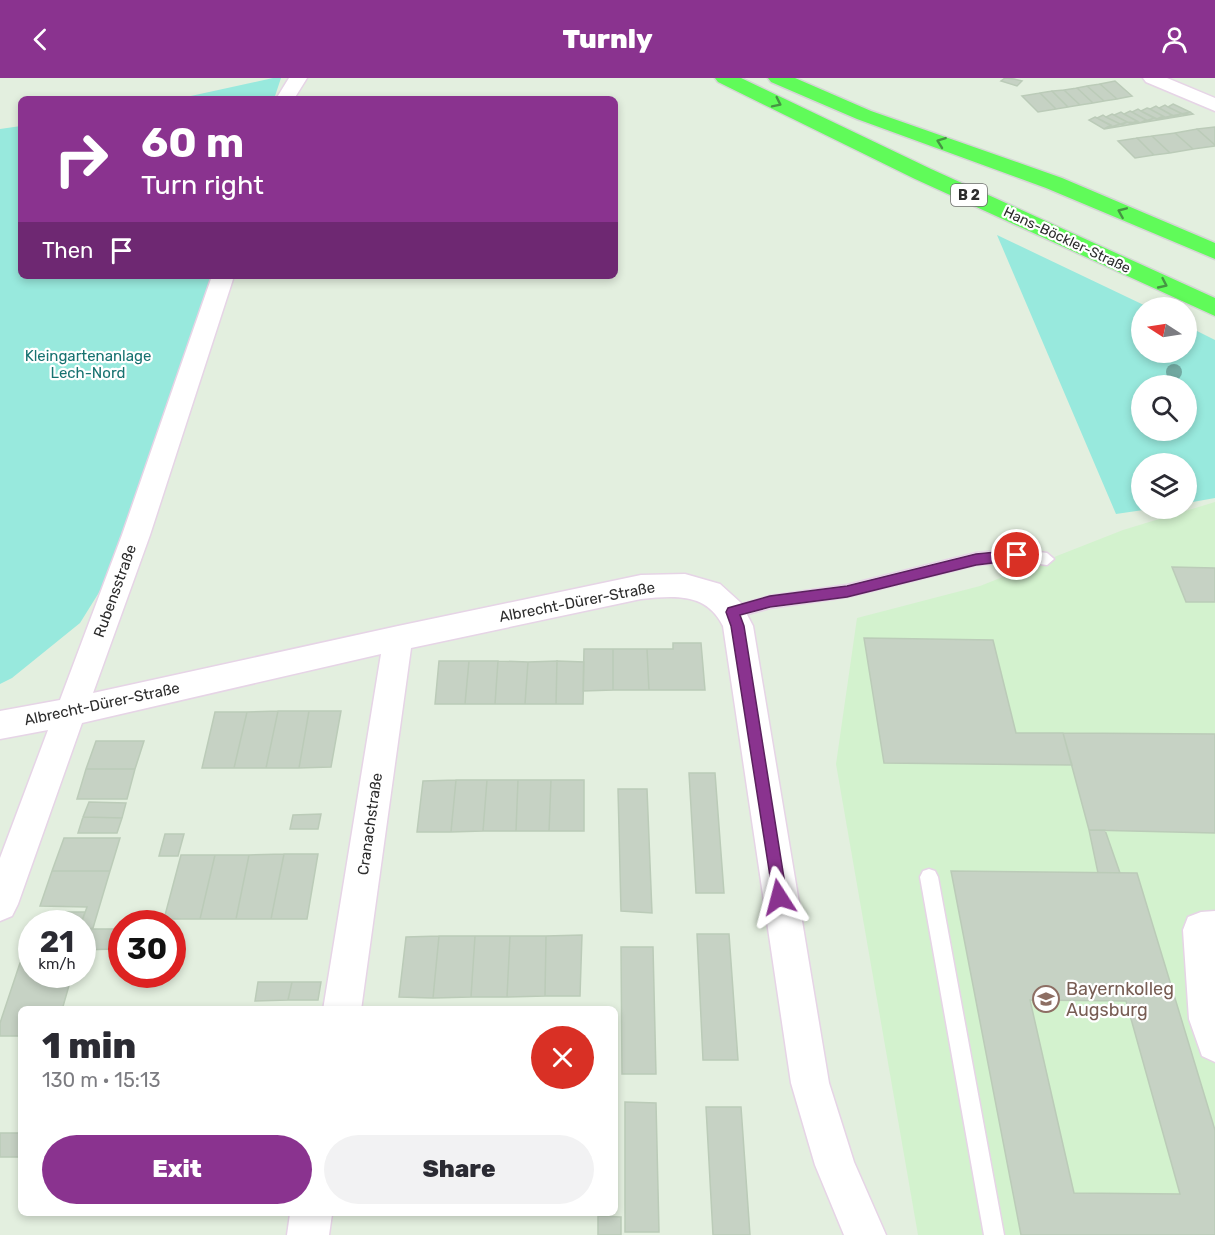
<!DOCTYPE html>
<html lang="en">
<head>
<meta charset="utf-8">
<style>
	:root { --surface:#fff; --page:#f2f2f3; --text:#2b2b33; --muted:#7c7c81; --accent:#8a338f }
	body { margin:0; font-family:Rubik,sans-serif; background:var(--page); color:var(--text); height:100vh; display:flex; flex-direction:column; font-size:22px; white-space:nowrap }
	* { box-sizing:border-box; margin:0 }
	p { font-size:20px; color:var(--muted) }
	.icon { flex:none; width:33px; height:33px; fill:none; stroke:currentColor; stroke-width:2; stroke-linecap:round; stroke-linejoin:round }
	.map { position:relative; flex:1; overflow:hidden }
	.sheet { position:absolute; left:18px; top:928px; width:600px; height:210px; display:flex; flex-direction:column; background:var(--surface); border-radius:9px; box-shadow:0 3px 9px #0003 }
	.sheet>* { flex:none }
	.banner { position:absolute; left:18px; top:18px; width:600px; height:183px; border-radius:9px; box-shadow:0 3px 9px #0003; background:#8a338f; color:#fff; overflow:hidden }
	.needle { width:39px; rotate:282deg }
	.fabs { position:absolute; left:1131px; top:219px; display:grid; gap:12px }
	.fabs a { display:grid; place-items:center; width:66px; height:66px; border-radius:50%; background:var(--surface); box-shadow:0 3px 9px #0003; font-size:30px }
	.speed { position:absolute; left:18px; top:832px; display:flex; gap:12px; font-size:30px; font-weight:700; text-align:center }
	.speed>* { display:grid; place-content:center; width:78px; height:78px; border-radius:50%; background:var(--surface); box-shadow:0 3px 9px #0003; line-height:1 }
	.speed small { font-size:15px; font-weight:400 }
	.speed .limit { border:9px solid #d22; background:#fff; color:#111 }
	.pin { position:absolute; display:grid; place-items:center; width:51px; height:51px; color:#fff; margin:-26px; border:3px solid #fff; border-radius:50%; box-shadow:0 2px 6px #0007 }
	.me { position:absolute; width:66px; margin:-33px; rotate:351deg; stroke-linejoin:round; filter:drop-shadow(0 0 4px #0008) }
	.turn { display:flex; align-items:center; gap:21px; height:126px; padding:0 24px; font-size:27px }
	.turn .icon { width:78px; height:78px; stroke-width:2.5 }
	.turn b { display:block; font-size:42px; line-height:51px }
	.then { display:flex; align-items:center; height:57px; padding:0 24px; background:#0003; gap:12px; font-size:22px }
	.round { display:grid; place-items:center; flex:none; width:63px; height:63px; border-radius:32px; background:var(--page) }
	.overview { display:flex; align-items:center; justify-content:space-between; height:102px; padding:0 24px }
	h1 { font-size:36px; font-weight:800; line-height:45px }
	.primary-button { display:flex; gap:12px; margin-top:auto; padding:12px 24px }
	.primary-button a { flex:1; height:69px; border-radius:36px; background:var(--accent); color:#fff; font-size:24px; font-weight:800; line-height:69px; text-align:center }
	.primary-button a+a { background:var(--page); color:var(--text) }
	header { display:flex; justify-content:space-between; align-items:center; height:78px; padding:0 24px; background:var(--accent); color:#fff; font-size:27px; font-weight:800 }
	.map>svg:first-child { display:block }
</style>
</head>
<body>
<header><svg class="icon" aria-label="back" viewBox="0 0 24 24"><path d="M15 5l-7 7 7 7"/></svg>Turnly<svg class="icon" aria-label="person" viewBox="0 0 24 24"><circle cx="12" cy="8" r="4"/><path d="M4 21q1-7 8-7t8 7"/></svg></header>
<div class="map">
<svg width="1215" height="1157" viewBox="0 0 1215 1157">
	<rect width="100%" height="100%" fill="#e3efdf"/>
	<path fill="#d3f2ce" d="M1215,424V1157H918L836,686L857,540L980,508L1123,452Z"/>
	<path fill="#98e9dd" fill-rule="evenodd" d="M273,0H281L274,21H177Z
		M21,48V198H214L103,508L80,545L12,600L0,606V51Z
		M997,157L1148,229L1142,230V274H1186L1187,248L1215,262V420L1187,425L1186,386H1142V430L1150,431L1116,436ZM1142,308H1186V352H1142Z"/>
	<path fill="#c6d2c4" stroke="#bbcbb8" stroke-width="1.5" fill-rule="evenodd" d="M1005,0L1014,1L1022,3L1017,8L1001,3Z
		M1115,3L1132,18L1117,21L1100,6Z
		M1100,6L1117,21L1104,23L1087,8Z
		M1087,8L1104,23L1093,25L1077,10Z
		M1077,10L1093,25L1080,27L1064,12Z
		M1064,12L1080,27L1068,29L1052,13Z
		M1052,13L1068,29L1056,31L1040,15Z
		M1040,15L1056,31L1038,34L1022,18Z
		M1173,26L1190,34L1184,37L1168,29Z
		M1165,27L1168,29L1181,35L1175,39L1159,30Z
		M1156,28L1159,30L1172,37L1166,40L1150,31Z
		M1147,30L1150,31L1163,38L1157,41L1141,33Z
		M1138,31L1141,33L1154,40L1148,43L1132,34Z
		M1130,33L1132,34L1146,42L1140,45L1124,36Z
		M1121,34L1124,36L1137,43L1131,46L1114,37Z
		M1190,34L1193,36L1104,51L1127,44L1140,45L1154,40L1157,41Z
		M1112,36L1114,37L1127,44L1122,47L1106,39Z
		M1103,37L1106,39L1120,46L1113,49L1097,40Z
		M1095,39L1111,47L1104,51L1089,42Z
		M1215,49V67L1197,51Z
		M1197,51L1215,67V68L1193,71L1175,55Z
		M1175,55L1193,71L1170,75L1152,58Z
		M1152,58L1170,75L1154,77L1137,60Z
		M1137,60L1154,77L1135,80L1118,63Z
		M1172,489L1215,490V524H1186Z
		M864,560L993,562L1016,655H1063L1072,687L884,685Z
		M673,565H701L705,612H649L647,571H673Z
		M584,571H613V612L583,613Z
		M613,571H647L649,612H613Z
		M439,583H469L465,626H435Z
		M469,583H498L495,626H465Z
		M498,583L528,584L525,626H495Z
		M557,583L584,584L583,626H556Z
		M557,583L556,626H525L528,584Z
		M278,633H309L299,690H266Z
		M278,633L266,690H234L247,634Z
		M309,633H341L331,689L299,690Z
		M215,634H247L234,690H202Z
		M1063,655L1215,656V755L1089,752Z
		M96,663H144L135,691H86Z
		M86,691H135L127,721H77Z
		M689,695H715L724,815H696Z
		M456,702L451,754H417L423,703Z
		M456,702H487L483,753L451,754Z
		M487,702H518L516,753H483Z
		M518,702H551L549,753H516Z
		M551,702H584V753H549Z
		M618,711H647L652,835L621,833Z
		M89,724L126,725L122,740L83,739Z
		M321,736L318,751H290L293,737Z
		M83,739L122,740L117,755H78Z
		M1089,752H1105L1120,795H1098Z
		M165,756H184L178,778H159Z
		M64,760H120L110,793H52Z
		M284,776H318L307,841H271Z
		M284,776L271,841H236L249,777Z
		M181,777H215L200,841H164Z
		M215,777H249L236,841H200Z
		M52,793H110L93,850L82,851L81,846L87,829L40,828Z
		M951,793L1137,795L1215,1052V1157H1021ZM1030,922L1126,923L1180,1116L1074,1115Z
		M54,834H85L81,846H49Z
		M82,851H120L114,871L82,872Z
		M697,856H729L738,982H703Z
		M582,857L580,918H545L546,858Z
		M439,858L433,920L399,919L406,859Z
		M439,858H475L471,919L433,920Z
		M475,858H510L507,919H471Z
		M510,858H546L545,918L507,919Z
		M27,869H32V885H22Z
		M621,869H653L656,996H622Z
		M20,885H32V897H72L62,932H21V958H0V945Z
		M258,904H292L288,922L255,923Z
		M292,904H321L318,922H288Z
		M625,1024L656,1025L659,1154H625Z
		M706,1029H741L750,1157H713Z
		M0,1055H21V1079H0Z
		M598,1138L621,1139V1157H598Z"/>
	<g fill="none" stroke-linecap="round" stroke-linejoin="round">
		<defs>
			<path id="service" d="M1017,471L1047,475L1054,481L1047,487L1017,483L976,487L847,519L770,530L733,540L728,538L726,534L728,530L770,518L847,507L976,475Z
				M929,791L935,793L938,799L1004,1157H984L920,799L923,793Z"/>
			<path id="minor" d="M289,0H307L294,21H276Z
				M1143,0H1167L1215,20V33L1146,4Z
				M212,198H234L150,457L93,615L398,548L641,497L685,496L720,506L741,525L753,548L829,1005L854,1084L886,1157H844L815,1087L791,1005L723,548C706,514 674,518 641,521L411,570L361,932H323L381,576L82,645L18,826L12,838L0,843V780L48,652L0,661V633L60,622L122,457Z
				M1215,833V984L1202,978L1189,941L1183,852L1188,839L1201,834Z
				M290,1136H332L329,1157H287Z"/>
			<path id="primary" d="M715,0H741L931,91L1215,220V238L915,101L718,4Z
				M768,0H795L871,33L1062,100L1215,165V181L1046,110L857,41L771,4Z"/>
		</defs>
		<use href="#service" stroke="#e6d4e6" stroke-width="3"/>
		<use href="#minor" stroke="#e6d4e6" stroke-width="3"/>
		<use href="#primary" stroke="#d5d5d5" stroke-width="3"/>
		<use href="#service" fill="#fff" fill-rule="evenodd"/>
		<use href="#minor" fill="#fff" fill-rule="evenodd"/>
		<use href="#primary" fill="#60fb59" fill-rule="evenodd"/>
	</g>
	<circle fill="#72aaa2" cx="1174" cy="294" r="8"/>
	<defs><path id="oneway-chevron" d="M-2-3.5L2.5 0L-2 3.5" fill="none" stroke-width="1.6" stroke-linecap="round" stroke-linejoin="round" transform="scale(1.5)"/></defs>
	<g stroke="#469443">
		<use href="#oneway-chevron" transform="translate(777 25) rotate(26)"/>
		<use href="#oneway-chevron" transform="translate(941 64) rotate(-160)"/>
		<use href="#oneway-chevron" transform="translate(1122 134) rotate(-157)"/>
		<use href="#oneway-chevron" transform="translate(1163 206) rotate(25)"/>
	</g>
	<path fill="#8a338f" stroke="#5a215d" stroke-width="1.5" d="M1017,472L1023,477L1017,482L976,487L847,519L770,529L740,537L744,548L787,819L785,824L779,827L774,824L731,548L726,534L728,530L770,518L847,508L976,476Z"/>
	<defs>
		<symbol id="school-ring" viewBox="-11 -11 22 22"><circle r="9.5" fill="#fff" stroke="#8d6e63" stroke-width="1.5"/><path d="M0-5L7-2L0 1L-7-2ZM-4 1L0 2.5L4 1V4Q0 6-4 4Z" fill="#8d6e63"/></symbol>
	</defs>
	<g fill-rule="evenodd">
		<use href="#school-ring" x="1031" y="906" width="30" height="30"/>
	</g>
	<g text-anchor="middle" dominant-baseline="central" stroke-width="4.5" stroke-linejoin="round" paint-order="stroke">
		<rect fill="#fff" stroke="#6c6c6c" stroke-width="1.5" x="951" y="106" width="36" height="22" rx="4.5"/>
		<g font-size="14" font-weight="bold" fill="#2d2d2d">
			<text x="969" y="117">B 2</text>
		</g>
		<g font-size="14" fill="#2d2d2d" stroke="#fff">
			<text transform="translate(1067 162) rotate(25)">Hans-Böckler-Straße</text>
		</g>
		<g font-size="15" fill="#167270" stroke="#fff">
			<text x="88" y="278">Kleingartenanlage<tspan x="88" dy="17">Lech-Nord</tspan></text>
		</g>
		<g font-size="15" fill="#2d2d2d" stroke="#fff">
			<text transform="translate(115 513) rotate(-70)">Rubensstraße</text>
			<text transform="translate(577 524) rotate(-11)">Albrecht-Dürer-Straße</text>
			<text transform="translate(102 626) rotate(-12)">Albrecht-Dürer-Straße</text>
			<text transform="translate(370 746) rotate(-82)">Cranachstraße</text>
		</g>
		<g font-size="18" fill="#785e54" stroke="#fff" text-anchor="start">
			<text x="1066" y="911">Bayernkolleg<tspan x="1066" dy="21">Augsburg</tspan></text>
		</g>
	</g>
</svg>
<div class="fabs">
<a><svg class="needle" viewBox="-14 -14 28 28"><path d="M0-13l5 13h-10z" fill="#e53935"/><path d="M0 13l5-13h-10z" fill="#7c7c81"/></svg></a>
<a><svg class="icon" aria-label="search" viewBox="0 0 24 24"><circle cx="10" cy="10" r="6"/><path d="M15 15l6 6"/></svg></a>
<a><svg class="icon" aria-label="layers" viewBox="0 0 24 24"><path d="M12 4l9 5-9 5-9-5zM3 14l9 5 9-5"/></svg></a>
</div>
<div class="speed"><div>21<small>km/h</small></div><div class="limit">30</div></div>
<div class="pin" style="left:1017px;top:477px;background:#d93025"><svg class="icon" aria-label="arrive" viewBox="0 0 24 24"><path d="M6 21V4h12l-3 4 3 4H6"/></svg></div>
<svg class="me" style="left:779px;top:819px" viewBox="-20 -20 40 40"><path d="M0-17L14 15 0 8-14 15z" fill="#8a338f" stroke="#fff" stroke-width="4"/></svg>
<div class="banner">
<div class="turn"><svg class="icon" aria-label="right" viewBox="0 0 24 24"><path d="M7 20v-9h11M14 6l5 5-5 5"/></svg><div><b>60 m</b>Turn right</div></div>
<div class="then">Then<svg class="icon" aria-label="arrive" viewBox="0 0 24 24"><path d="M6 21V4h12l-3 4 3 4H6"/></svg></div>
</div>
<section class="sheet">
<div class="overview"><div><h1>1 min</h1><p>130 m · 15:13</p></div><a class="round" style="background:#d93025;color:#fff"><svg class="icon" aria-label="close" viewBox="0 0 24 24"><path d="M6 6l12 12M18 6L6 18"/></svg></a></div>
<div class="primary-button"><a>Exit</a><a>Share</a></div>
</section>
</div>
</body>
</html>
